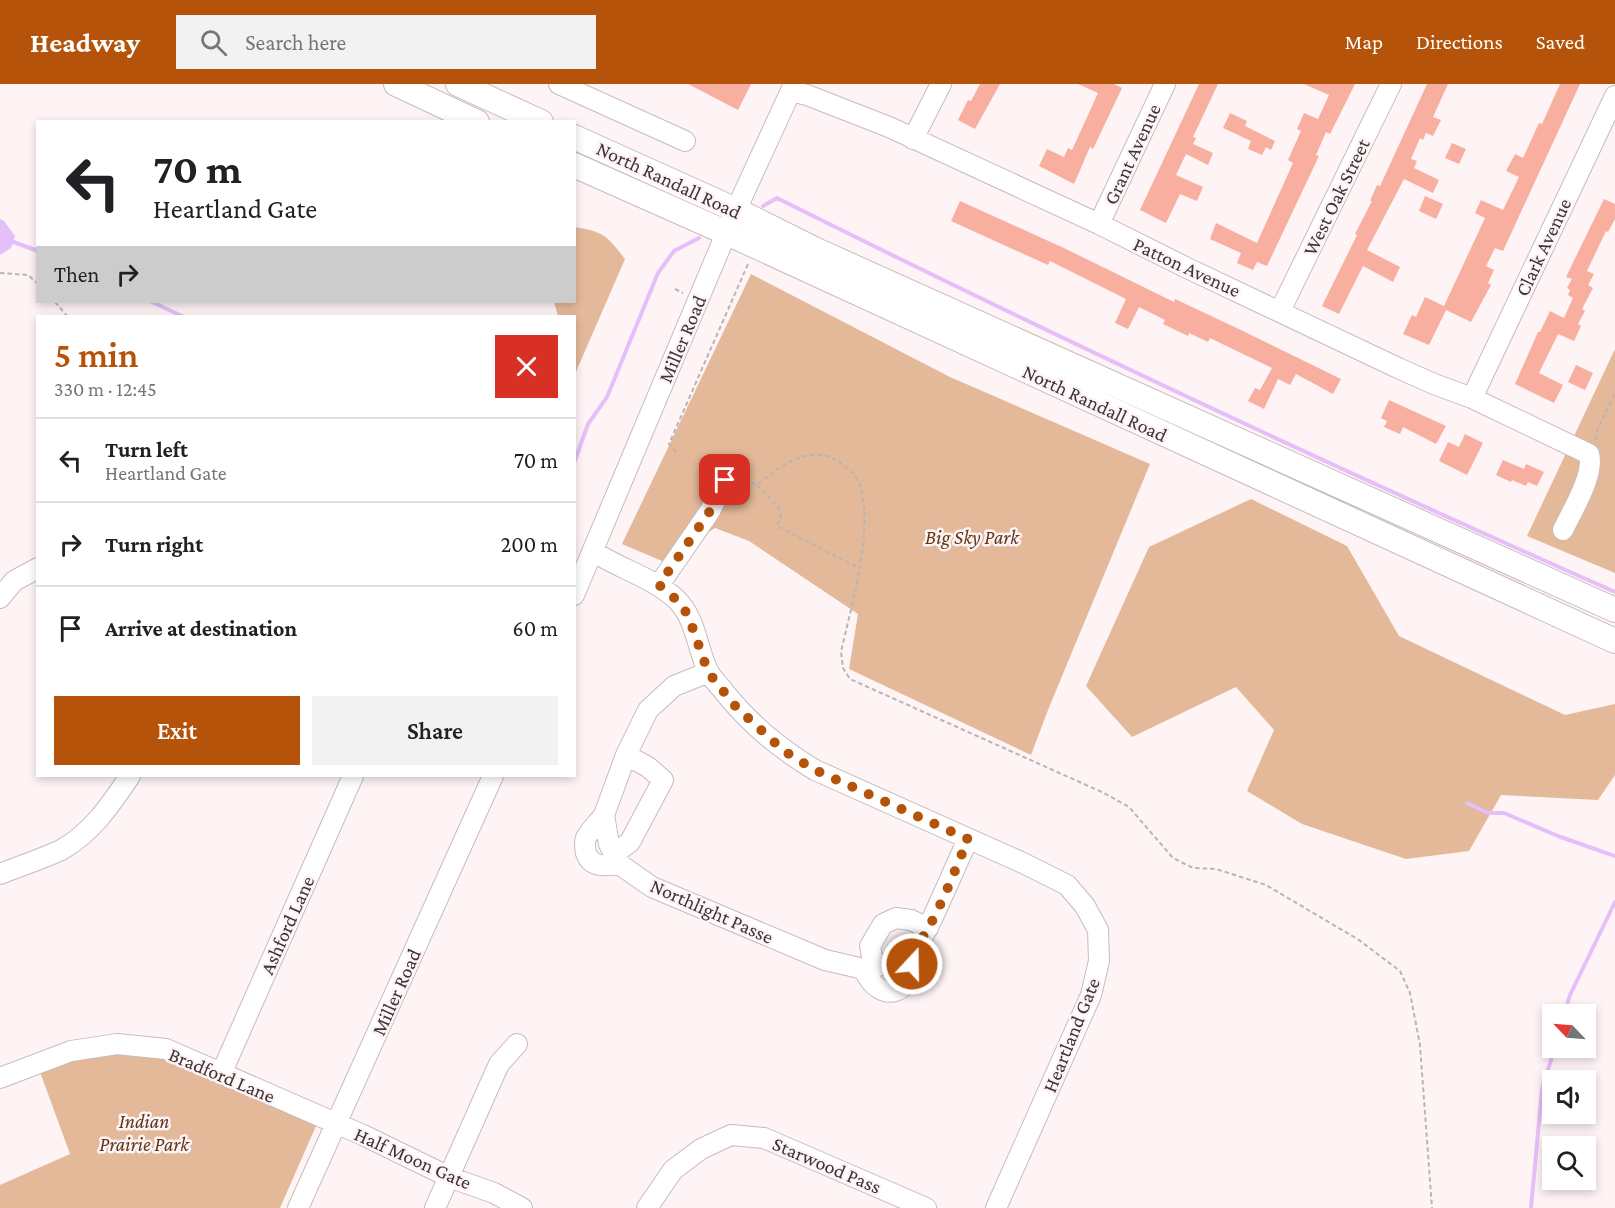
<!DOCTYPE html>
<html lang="en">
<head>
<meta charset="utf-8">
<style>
	:root { --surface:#fff; --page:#f2f2f2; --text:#202124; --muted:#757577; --line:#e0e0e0; --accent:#b45309 }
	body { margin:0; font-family:"Crimson Pro",serif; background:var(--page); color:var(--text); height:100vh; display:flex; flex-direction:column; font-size:22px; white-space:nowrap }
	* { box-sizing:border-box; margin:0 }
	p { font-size:20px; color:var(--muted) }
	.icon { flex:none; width:33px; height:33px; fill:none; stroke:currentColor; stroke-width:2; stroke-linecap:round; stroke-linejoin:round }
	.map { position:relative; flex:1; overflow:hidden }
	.sheet { position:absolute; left:36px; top:231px; width:540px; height:462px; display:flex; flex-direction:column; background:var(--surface); border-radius:0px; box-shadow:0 3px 9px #0003 }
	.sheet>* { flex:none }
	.top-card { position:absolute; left:36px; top:36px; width:540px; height:183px; border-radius:0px; box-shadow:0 3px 9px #0003; background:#fff; color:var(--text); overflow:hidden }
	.needle { width:39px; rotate:295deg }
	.tools { position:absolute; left:1542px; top:920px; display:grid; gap:12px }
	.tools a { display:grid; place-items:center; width:54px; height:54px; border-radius:0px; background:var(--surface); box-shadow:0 3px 9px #0003; font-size:30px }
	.pin { position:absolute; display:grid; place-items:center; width:51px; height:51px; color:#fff; margin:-26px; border-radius:12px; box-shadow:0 3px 9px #0006 }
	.me { position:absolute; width:66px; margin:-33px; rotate:21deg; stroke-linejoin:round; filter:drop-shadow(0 0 4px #0008) }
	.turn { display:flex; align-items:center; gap:21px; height:126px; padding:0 18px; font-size:27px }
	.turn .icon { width:78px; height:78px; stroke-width:2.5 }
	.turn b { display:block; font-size:42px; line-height:51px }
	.then { display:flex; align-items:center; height:57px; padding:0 18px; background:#0003; gap:12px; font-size:22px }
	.round { display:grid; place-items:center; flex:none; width:63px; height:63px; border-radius:0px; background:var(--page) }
	.headline { display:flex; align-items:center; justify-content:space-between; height:102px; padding:0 18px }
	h1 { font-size:36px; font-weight:600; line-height:45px; color:var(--accent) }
	.cta { display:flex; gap:12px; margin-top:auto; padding:12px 18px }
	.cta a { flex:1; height:69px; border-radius:0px; background:var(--accent); color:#fff; font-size:24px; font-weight:600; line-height:69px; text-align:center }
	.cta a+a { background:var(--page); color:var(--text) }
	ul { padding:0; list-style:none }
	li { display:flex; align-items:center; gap:18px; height:84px; padding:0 18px; border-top:2px solid var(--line) }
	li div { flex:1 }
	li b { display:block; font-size:22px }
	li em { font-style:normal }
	header { display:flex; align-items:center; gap:36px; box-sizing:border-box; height:84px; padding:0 30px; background:var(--accent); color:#fff }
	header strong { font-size:28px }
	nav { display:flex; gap:33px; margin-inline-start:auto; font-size:21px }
	.search { width:420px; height:54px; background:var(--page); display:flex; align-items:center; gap:15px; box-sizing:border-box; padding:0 21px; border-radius:0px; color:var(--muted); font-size:22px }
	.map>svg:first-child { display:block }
</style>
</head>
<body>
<header>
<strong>Headway</strong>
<div class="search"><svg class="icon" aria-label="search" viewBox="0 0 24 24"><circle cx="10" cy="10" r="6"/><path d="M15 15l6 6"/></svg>Search here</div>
<nav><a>Map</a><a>Directions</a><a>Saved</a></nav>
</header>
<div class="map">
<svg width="1615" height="1124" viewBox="0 0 1615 1124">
	<rect width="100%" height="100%" fill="#fef3f5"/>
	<path fill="#e3b99a" d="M575,143C605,148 607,152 625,175L575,290L574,232H558L554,218H574Z
		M751,190L950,293L1150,380L1048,626L1031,671L849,585L858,530L749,457L715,444L662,477L622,460Z
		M1615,265V489L1527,452Z
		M1251,415L1347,462L1399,552L1565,631L1615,620V691L1598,716L1501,711L1469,767L1406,775L1302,740L1247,707L1274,646L1236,603L1132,653L1086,602L1149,463Z
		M122,970L160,973L316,1042L280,1124H0V1101L70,1070L40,988L80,974Z"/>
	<path fill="#e5bff9" d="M0,135L4,137L15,152L11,164L0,171Z"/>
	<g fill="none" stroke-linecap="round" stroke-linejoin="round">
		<path stroke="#e5bff9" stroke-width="4" d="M763,122L777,114C1053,252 1333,383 1615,508
			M0,153L38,167
			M152,218L182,232
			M574,379L588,340L607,313L658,189L674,167L699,154
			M1467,719L1488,729H1504L1558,752L1615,772
			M1564,930L1570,911L1615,818
			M1531,1124L1542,1005L1555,963"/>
	</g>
	<path fill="#f8afa0" d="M688,0H751L738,26Z
		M980,0H1000L975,45L958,36L968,16L971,17Z
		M1078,0H1114L1122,4L1093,65L1090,63L1074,100L1039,82L1047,65L1064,73L1068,64L1072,66L1098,9Z
		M1199,0H1218L1193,53L1196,54L1193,60L1213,69L1208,81L1186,70L1176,91L1203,103L1197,117L1180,110L1166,139L1140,126Z
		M1304,0H1355L1330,50L1326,48L1316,71L1319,72L1267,182L1257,178L1253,186L1237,179L1241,169L1210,155L1216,139L1257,159L1293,79L1288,76L1301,47L1297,45L1304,29L1318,35L1329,11Z
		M1427,0H1448L1433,33L1441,36L1433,52L1426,49L1423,56L1420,54L1411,75L1417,77L1414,84L1439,96L1433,109L1404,95L1367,166L1400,183L1393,198L1363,182L1339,230L1322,222L1357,151L1355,150L1372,117H1370L1377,101L1380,102Z
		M1560,0H1580L1503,167L1495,164L1486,182L1494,186L1488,199L1491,201L1471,238L1446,226L1429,261L1403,250L1412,231L1416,233L1425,213L1444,222L1485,134L1475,129L1481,116L1503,126L1519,93L1506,87L1515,70L1523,74L1539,39L1542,40Z
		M1230,29L1247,37L1245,42L1275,57L1271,66L1266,63L1262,71L1248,65L1251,57L1223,44Z
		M1452,59L1466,65L1459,80L1445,74Z
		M1425,112L1443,120L1436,135L1419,127Z
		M1604,115L1615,120V135L1608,148L1606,147L1587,187L1594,190L1588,201L1593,204L1582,225L1585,227L1578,240L1581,242L1574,257L1558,250L1539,289L1563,301L1554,319L1515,300L1538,248H1540L1550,227L1564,234L1573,214L1568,211L1570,206L1567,204L1572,195L1566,193Z
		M960,117L1066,165L1174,218L1175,215L1243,247L1341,295L1333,310L1296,290L1290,301L1278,295L1264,325L1248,317L1255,304L1260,306L1272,284L1210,254L1208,258L1189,249L1188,252L1163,240L1165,236L1139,223L1128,245L1115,239L1126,215L1050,177L1048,181L951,137Z
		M1576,281L1593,289L1585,306L1568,298Z
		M1389,316L1446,342L1436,360L1403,343L1400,350L1384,343L1387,337L1381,334Z
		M1465,350L1483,359L1467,391L1439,377L1448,358L1459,363Z
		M1503,376L1524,385L1526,380L1544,388L1537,402L1528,398L1526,402L1512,396L1511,398L1496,391Z"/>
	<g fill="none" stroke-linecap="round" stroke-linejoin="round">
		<defs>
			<path id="minor" d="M559,0L685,57
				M791,7L807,11L889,43L1099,140L1185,183L1398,284L1434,300L1472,314L1589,370C1595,390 1572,427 1563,446
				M913,55L941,0
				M1099,140L1165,0
				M1280,227L1391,0
				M1472,314L1615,12
				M594,468C620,485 654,494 677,516C696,535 697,564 708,587C712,595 720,602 725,609C752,642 779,664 815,686L1023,779L1067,801L1085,822L1098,846L1099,877L1091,911L996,1124
				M659,501L710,427L725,396
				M574,511L736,126L794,0
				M0,514L14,497L38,484
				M709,588L674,602L648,626L626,671L604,731L609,760L619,780L652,803L825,876L864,885C879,923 919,910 909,870
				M604,731C599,738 590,746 586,754C584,759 585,764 586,769C591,784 606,782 619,780
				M614,770L630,758L663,696L648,683L626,671
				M0,790C20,782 42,775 61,766C92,749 111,720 130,692
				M874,883L870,862L883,840L896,834L911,836L928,844
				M864,885L896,878L917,864L933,833L968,755
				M221,990L353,692
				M0,994L71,967L117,960L166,965L363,1051L449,1093L494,1109L522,1124
				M298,1124L493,692
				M435,1124L499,980L517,960
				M647,1124L673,1086L701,1065L731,1051L764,1054L926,1124"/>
			<path id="major" d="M396,0L477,38
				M458,0L541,38
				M574,53L736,126L814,165L1615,526
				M574,81L727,149L1615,557"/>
		</defs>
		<use href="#minor" stroke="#c8bbbd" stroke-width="22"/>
		<use href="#major" stroke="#c8bbbd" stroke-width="26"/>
		<path stroke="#bcb3b4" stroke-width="2" stroke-dasharray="4.5 3" stroke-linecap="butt" d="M0,189L28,191L38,200
			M675,205L683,209
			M55,218L67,232
			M1596,356L1597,347L1615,309
			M676,368L669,360L748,180
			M745,395L757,401C779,383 809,359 838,377C848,383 858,393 861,405C873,449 851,523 841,568L843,584L850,595L1104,709L1129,723L1173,774L1193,784L1216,785L1266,801L1359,856L1400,887L1410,909L1420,961L1432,1124
			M757,401L778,423L781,432L777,442L857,483"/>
		<use href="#minor" stroke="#fff" stroke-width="20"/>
		<use href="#major" stroke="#fff" stroke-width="24"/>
	</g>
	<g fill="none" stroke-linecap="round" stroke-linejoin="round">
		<path stroke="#b45309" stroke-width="10" stroke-dasharray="0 18" d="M725,396L710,427L659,501L678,517L688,531L708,588L736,623L784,667L815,686L968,755C957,781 930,854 909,870L912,880"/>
	</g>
	<g text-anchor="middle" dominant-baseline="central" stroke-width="5" stroke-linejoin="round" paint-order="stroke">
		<g font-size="20" fill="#3b3536" stroke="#fef3f5">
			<text transform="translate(1132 70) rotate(-65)">Grant Avenue</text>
			<text transform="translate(669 96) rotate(25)">North Randall Road</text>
			<text transform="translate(1336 113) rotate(-64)">West Oak Street</text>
			<text transform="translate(1543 163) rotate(-65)">Clark Avenue</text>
			<text transform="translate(1187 183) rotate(25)">Patton Avenue</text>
			<text transform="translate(682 255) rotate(-67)">Miller Road</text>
			<text transform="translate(1095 319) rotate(25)">North Randall Road</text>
			<text transform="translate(712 827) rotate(24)">Northlight Passe</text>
			<text transform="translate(287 841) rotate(-66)">Ashford Lane</text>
			<text transform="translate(396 908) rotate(-66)">Miller Road</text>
			<text transform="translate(1071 951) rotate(-68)">Heartland Gate</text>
			<text transform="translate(222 991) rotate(23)">Bradford Lane</text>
			<text transform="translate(413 1074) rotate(24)">Half Moon Gate</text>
			<text transform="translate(827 1081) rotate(23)">Starwood Pass</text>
		</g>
		<g font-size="20" font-style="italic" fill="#5d3716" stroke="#fef3f5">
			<text x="972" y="453">Big Sky Park</text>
			<text x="144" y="1037">Indian<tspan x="144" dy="23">Prairie Park</tspan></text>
		</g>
	</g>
</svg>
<div class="tools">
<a><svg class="needle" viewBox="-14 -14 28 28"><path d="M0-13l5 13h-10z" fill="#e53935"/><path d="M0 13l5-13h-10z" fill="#757577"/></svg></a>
<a><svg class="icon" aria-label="sound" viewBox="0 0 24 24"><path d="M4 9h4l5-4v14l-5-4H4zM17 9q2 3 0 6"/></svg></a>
<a><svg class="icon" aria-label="search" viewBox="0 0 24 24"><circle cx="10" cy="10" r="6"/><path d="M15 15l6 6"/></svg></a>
</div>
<div class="pin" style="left:725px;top:396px;background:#d93025"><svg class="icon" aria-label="arrive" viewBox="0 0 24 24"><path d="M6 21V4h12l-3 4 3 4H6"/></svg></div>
<svg class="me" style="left:912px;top:880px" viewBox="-20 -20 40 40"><circle r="17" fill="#b45309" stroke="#fff" stroke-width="3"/><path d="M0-11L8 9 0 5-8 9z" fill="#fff"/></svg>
<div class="top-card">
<div class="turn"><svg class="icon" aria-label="left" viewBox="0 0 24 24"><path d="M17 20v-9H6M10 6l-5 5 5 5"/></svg><div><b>70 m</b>Heartland Gate</div></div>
<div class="then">Then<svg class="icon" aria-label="right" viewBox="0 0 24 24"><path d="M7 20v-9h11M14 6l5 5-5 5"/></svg></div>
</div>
<section class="sheet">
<div class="headline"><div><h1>5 min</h1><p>330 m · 12:45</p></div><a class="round" style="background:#d93025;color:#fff"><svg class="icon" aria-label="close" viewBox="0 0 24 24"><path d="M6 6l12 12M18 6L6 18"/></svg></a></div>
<ul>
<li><svg class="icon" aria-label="left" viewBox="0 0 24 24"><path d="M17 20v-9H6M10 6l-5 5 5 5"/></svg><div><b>Turn left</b><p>Heartland Gate</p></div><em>70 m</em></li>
<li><svg class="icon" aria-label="right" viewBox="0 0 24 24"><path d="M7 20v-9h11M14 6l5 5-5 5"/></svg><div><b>Turn right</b></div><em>200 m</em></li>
<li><svg class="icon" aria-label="arrive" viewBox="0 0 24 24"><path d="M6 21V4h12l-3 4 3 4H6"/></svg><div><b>Arrive at destination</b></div><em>60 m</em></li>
</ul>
<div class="cta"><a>Exit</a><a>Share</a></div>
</section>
</div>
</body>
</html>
